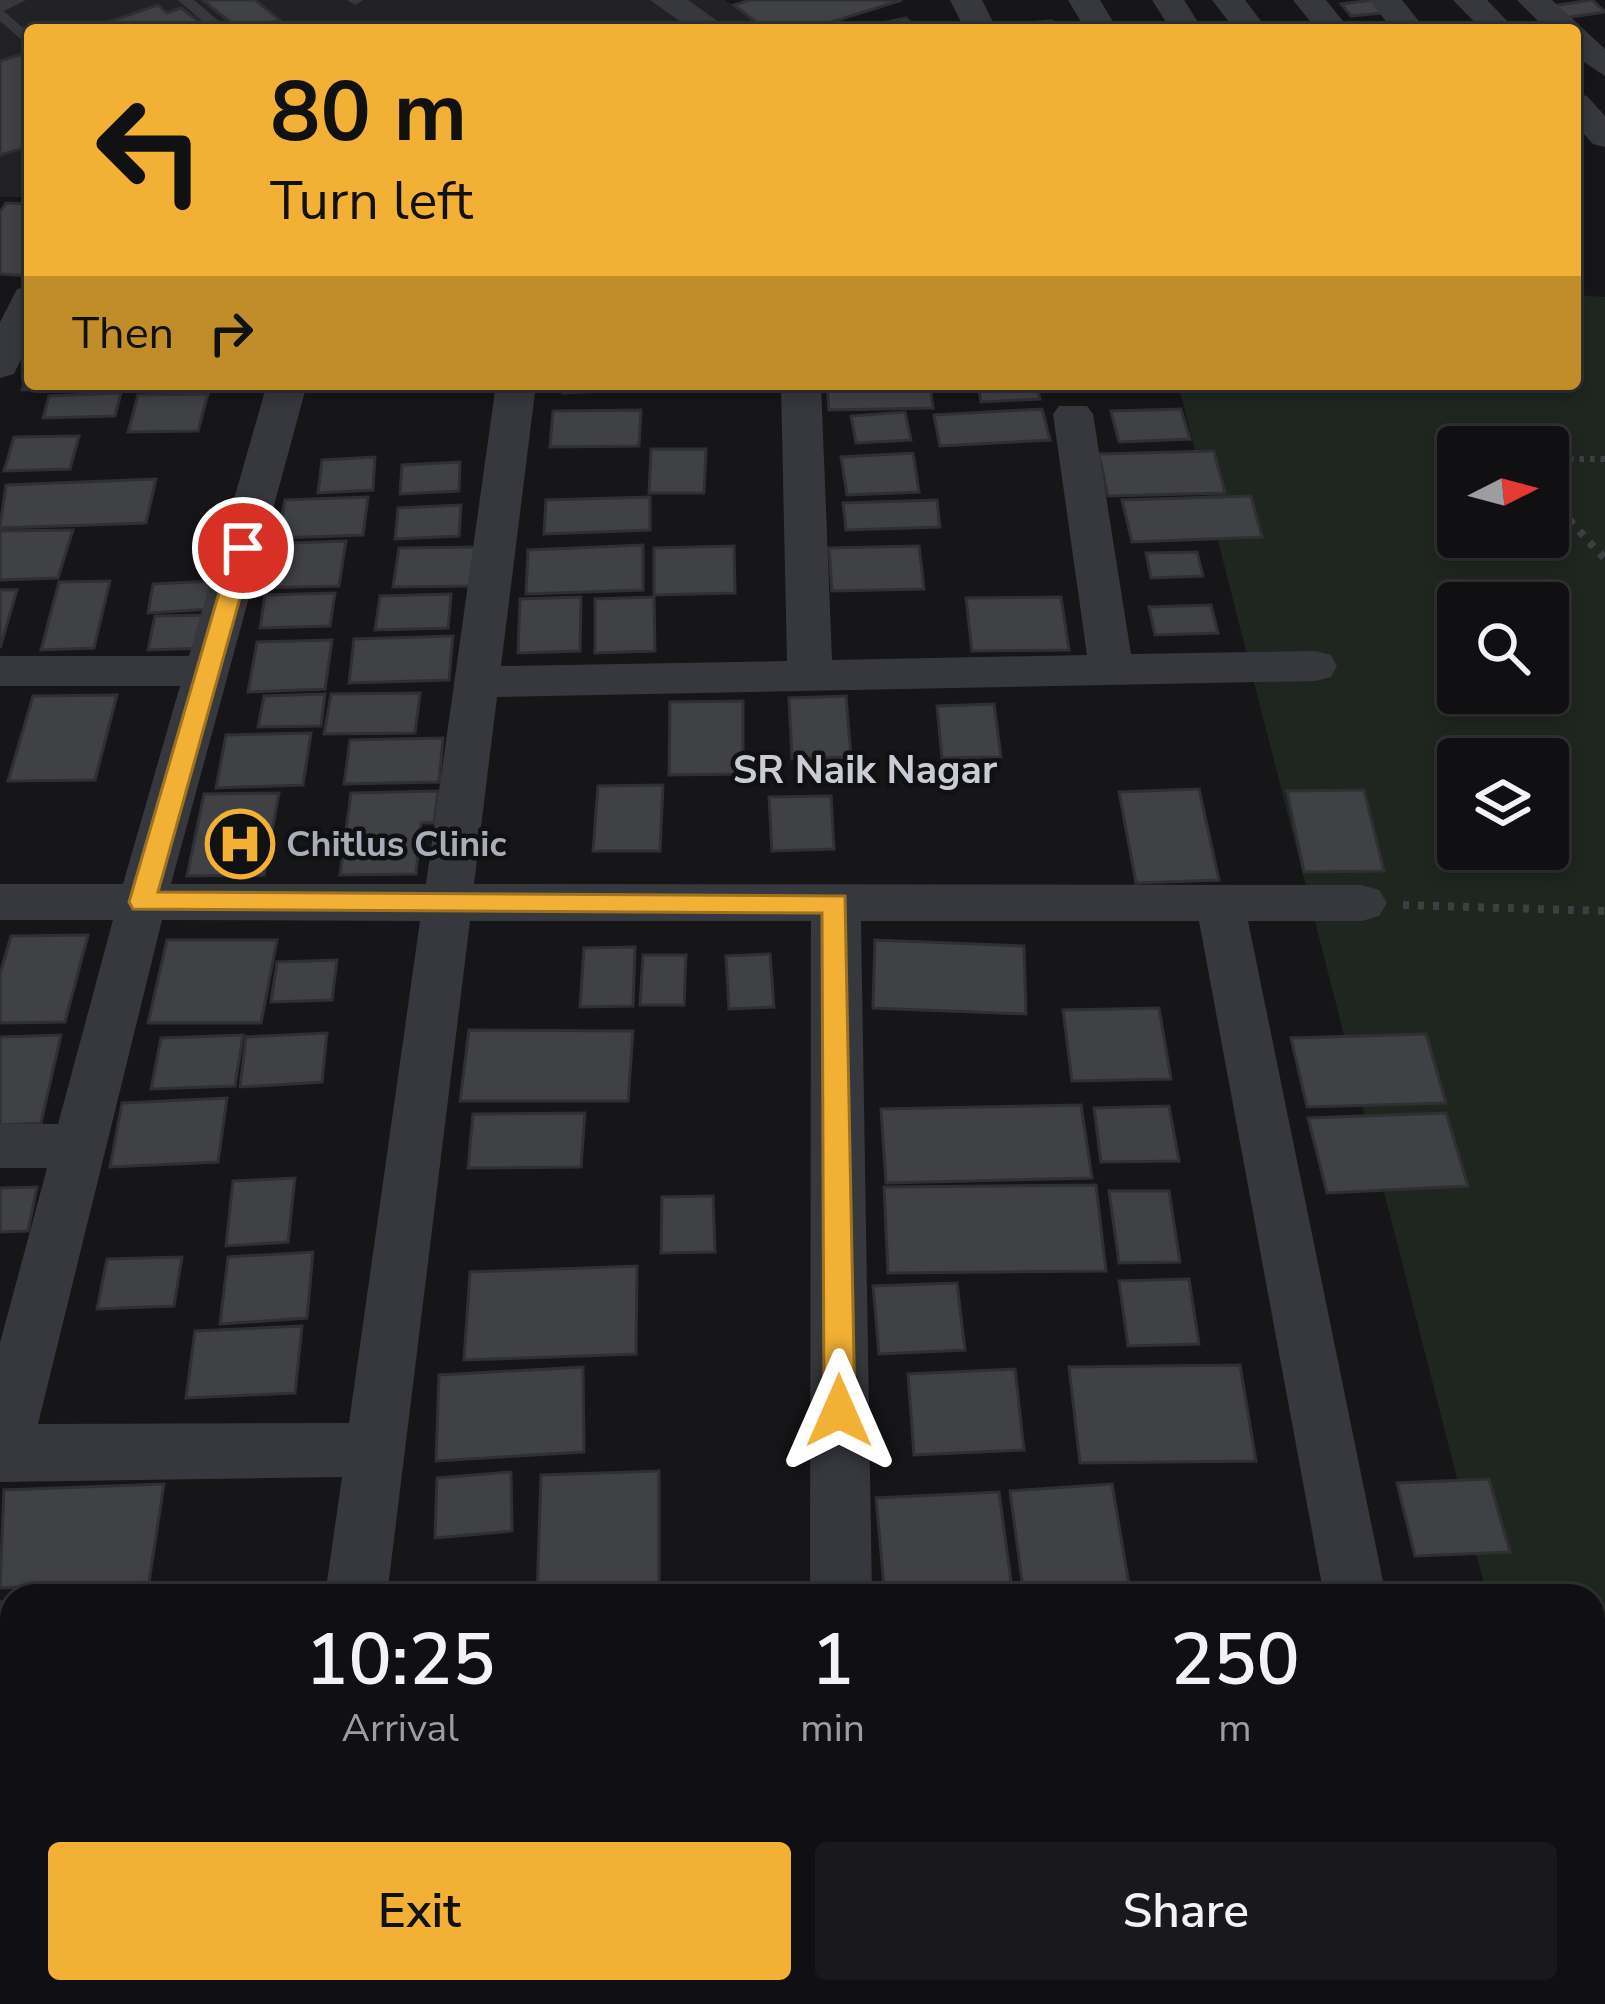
<!DOCTYPE html>
<html lang="en">
<head>
<meta charset="utf-8">
<style>
	:root { --surface:#101012; --page:#19191b; --text:#f1f3f6; --muted:#9c9d9f; --line:#303032; --accent:#f2b134 }
	body { margin:0; font-family:"Nunito Sans",sans-serif; background:var(--page); color:var(--text); height:100vh; display:flex; flex-direction:column; font-size:45px; white-space:nowrap }
	* { box-sizing:border-box; margin:0 }
	p { font-size:39px; color:var(--muted) }
	.icon { flex:none; width:66px; height:66px; fill:none; stroke:currentColor; stroke-width:2; stroke-linecap:round; stroke-linejoin:round }
	.map { position:relative; flex:1; overflow:hidden }
	.side { position:absolute; left:0px; top:1584px; width:1605px; height:420px; display:flex; flex-direction:column; background:var(--surface); border-radius:36px 36px 0 0; box-shadow:0 6px 18px #0003,0 0 0 3px var(--line) }
	.side>* { flex:none }
	.guide { position:absolute; left:24px; top:24px; width:1557px; height:366px; border-radius:12px; box-shadow:0 6px 18px #0003,0 0 0 3px var(--line); background:#f2b134; color:#111; overflow:hidden }
	.needle { width:78px; rotate:84deg }
	.tools { position:absolute; left:1437px; top:426px; display:grid; gap:24px }
	.tools a { display:grid; place-items:center; width:132px; height:132px; border-radius:12px; background:var(--surface); box-shadow:0 6px 18px #0003,0 0 0 3px var(--line); font-size:60px }
	.pin { position:absolute; display:grid; place-items:center; width:102px; height:102px; color:#fff; margin:-51px; border:6px solid #fff; border-radius:50%; box-shadow:0 3px 12px #0007 }
	.me { position:absolute; width:132px; margin:-66px; rotate:0deg; stroke-linejoin:round; filter:drop-shadow(0 0 9px #0008) }
	.turn { display:flex; align-items:center; gap:42px; height:252px; padding:0 48px; font-size:54px }
	.turn .icon { width:156px; height:156px; stroke-width:2.5 }
	.turn b { display:block; font-size:84px; line-height:102px }
	.then { display:flex; align-items:center; height:114px; padding:0 48px; background:#0003; gap:24px; font-size:45px }
	.eta { display:flex; justify-content:space-evenly; align-items:center; height:204px; text-align:center }
	.eta b { font-size:72px; font-weight:600; line-height:84px }
	.button { display:flex; gap:24px; margin-top:auto; padding:24px 48px }
	.button a { flex:1; height:138px; border-radius:12px; background:var(--accent); color:#111; font-size:48px; font-weight:600; line-height:138px; text-align:center }
	.button a+a { background:var(--page); color:var(--text) }
	.map>svg:first-child { display:block }
</style>
</head>
<body>
<div class="map">
<svg width="1605" height="2004" viewBox="0 0 1605 2004">
	<rect width="100%" height="100%" fill="#161618"/>
	<path fill="#222225" d="M0,0H725L769,30H30V197H0Z"/>
	<path fill="#1e261f" fill-rule="evenodd" d="M1575,295L1605,297V2004H1591L1588,1992H1593V1596H1487L1178,384H1575ZM1458,447H1548V537H1458ZM1458,603H1548V693H1458ZM1458,759H1548V849H1458Z"/>
	<path fill="#404145" stroke="#303034" stroke-width="3" d="M203,0H255L280,20L240,30Z
		M750,0H902L806,30H766L734,5Z
		M1372,0L1383,13L1351,16L1341,4Z
		M1592,0L1605,12L1558,19L1545,7Z
		M158,5L167,13L181,8L210,30H85Z
		M906,18L917,30H850Z
		M1052,21L1056,29L987,30L985,26Z
		M26,53L30,146L0,155V61Z
		M6,203L30,204L29,276L0,274V212Z
		M30,363V384L117,387L22,390Z
		M563,384H621L622,390L563,393Z
		M827,384H930L933,408L829,410Z
		M978,384H1036L1040,399L981,402Z
		M121,393L115,416L43,418L49,396Z
		M208,394L198,431L128,432L138,395Z
		M1042,409L1050,440L940,446L934,415Z
		M1181,409L1190,439L1119,442L1111,411Z
		M641,410L639,446L550,447L553,411Z
		M905,412L911,440L856,443L851,416Z
		M79,436L70,469L4,471L14,437Z
		M651,449H706L704,493H649Z
		M1214,451L1225,493L1108,496L1099,454Z
		M913,453L919,492L847,495L841,457Z
		M375,457L373,490L318,493L322,460Z
		M460,462L459,491L400,494L402,465Z
		M156,479L146,523L0,528L6,485Z
		M1251,496L1262,537L1132,542L1122,500Z
		M368,497L363,535L278,538L285,500Z
		M650,497V530L544,534L546,500Z
		M937,500L940,527L846,530L843,503Z
		M461,505L459,536L395,539L398,508Z
		M73,530L58,578L0,580V531Z
		M346,541L339,586L256,588L264,544Z
		M643,545V590L526,594L528,550Z
		M734,546L735,593L654,595V548Z
		M919,546L924,589L832,591L829,548Z
		M478,547L473,586L393,587L399,548Z
		M1197,552L1203,576L1151,578L1146,553Z
		M110,581L94,648L41,650L59,582Z
		M214,581L210,609L148,613L153,584Z
		M0,590H17L0,648Z
		M335,593L330,626L260,628L265,595Z
		M451,594L448,628L375,630L380,596Z
		M581,597L580,651L518,653L520,599Z
		M654,597L655,651L595,653V599Z
		M1061,597L1069,650L972,651L966,598Z
		M1211,605L1218,633L1155,635L1149,607Z
		M212,615L205,648L148,650L155,616Z
		M453,636L449,680L349,683L354,639Z
		M332,640L325,689L248,692L257,642Z
		M420,693L415,733L324,734L331,694Z
		M325,694L321,726L258,727L264,696Z
		M117,695L95,780L8,781L33,696Z
		M846,696L851,757L792,759L789,698Z
		M743,701V774L669,775L670,702Z
		M994,704L1001,757L942,758L937,706Z
		M311,733L303,785L216,788L226,735Z
		M443,738L439,782L344,784L350,740Z
		M663,785L660,851H593L598,786Z
		M1199,789L1219,880L1136,883L1119,792Z
		M1364,790L1384,871L1304,872L1287,791Z
		M438,791L434,823H421L416,874L340,875L351,793Z
		M279,793L264,875L187,876L204,794Z
		M831,796L834,849L772,851L769,797Z
		M88,935L65,1022L0,1023V974L11,936Z
		M167,940H277L261,1023H148Z
		M875,940L1024,946L1026,1014L873,1008Z
		M635,947L633,1006L580,1007L584,948Z
		M770,954L774,1007L729,1009L726,956Z
		M643,955H686L684,1005H640Z
		M337,960L332,1000L271,1002L277,962Z
		M1159,1008L1171,1079L1072,1081L1063,1010Z
		M469,1030L633,1031L628,1101H460Z
		M327,1033L322,1082L240,1087L246,1037Z
		M1426,1034L1446,1103L1307,1107L1291,1038Z
		M61,1035L41,1123L0,1125V1037Z
		M243,1035L235,1086L151,1089L161,1038Z
		M227,1098L218,1162L110,1167L122,1103Z
		M1081,1105L1092,1178L886,1183L881,1109Z
		M1169,1106L1179,1161L1101,1162L1094,1108Z
		M585,1113L581,1167L468,1168L473,1114Z
		M1446,1113L1468,1186L1327,1193L1308,1118Z
		M295,1178L288,1242L226,1246L233,1181Z
		M1096,1185L1106,1271L888,1273L884,1187Z
		M37,1187L28,1231L0,1232V1188Z
		M1109,1191H1169L1180,1262L1119,1263Z
		M713,1196L715,1252L661,1253L662,1197Z
		M313,1252L307,1318L220,1324L228,1257Z
		M182,1257L174,1306L97,1309L107,1259Z
		M637,1266L636,1354L464,1360L470,1272Z
		M1189,1279L1199,1344L1128,1346L1119,1281Z
		M957,1283L965,1350L879,1354L873,1286Z
		M302,1326L295,1393L186,1398L195,1331Z
		M1240,1365L1256,1461L1080,1463L1069,1367Z
		M583,1367L584,1452L436,1461L439,1375Z
		M1015,1369L1024,1450L914,1455L908,1374Z
		M659,1471V1596H537L541,1475Z
		M511,1472L512,1531L435,1538L437,1478Z
		M1489,1479L1510,1552L1415,1556L1397,1483Z
		M164,1484L149,1582L0,1588L4,1490Z
		M1112,1484L1131,1596H1024L1010,1491Z
		M999,1492L1013,1596H885L876,1498Z
		M12,1601V1678H0V1602Z
		M0,1701H12V1798L0,1799Z
		M0,1807H12V1898L0,1899Z
		M0,1913H12V1992H26L24,2004H0Z
		M92,1992H232L231,2004H90Z"/>
	<g fill="none" stroke-linecap="round" stroke-linejoin="round">
		<path stroke="#3d3f44" stroke-width="6" stroke-dasharray="4.5 6" stroke-linecap="butt" d="M1548,459H1605
			M1548,497L1552,501"/>
		<path stroke="#3d3f44" stroke-width="8" stroke-dasharray="6 9" stroke-linecap="butt" d="M1549,498L1605,559
			M1403,905L1605,911"/>
		<path fill="#37383d" fill-rule="evenodd" d="M178,0H194L229,30H212Z
			M347,0H362V1L355,5Z
			M0,8L30,34V47L0,21Z"/>
		<path fill="#37383d" fill-rule="evenodd" d="M0,0H26L0,13Z
			M650,0H688L730,30H692Z
			M950,0H982L997,30H965Z
			M1068,0H1100L1118,30H1086Z
			M1152,0H1184L1203,30H1171Z
			M1212,0H1245L1268,30H1235Z
			M1293,0H1326L1350,30H1317Z
			M1369,0H1402L1426,30H1393Z
			M1453,0H1487L1516,30H1482Z
			M1517,0H1552L1605,49V76L1575,56V30H1547Z
			M1575,93L1587,96L1605,116V147L1593,144L1575,124Z
			M30,286V341L14,374L0,378V322L17,289Z
			M267,384H307L171,884H426L496,384H536L501,666L787,661L781,384H821L832,660L1087,655L1053,414L1059,406H1087L1093,414L1131,654L1315,651L1331,655L1337,666L1331,677L1315,681L497,697L474,884L1362,885L1379,890L1387,903L1379,916L1362,921H1248L1386,1596H1324L1199,921H861L872,1596H810L811,921H470L387,1596H325L342,1477L0,1482V1343L47,1168H0V1124H58L113,920H0V884H123L180,686H0V656H189ZM162,920L420,921L349,1423L38,1424Z
			M1593,1638H1605V1700H1593Z
			M270,1992H340L338,2004H268Z"/>
	</g>
	<path fill="#f2b134" stroke="#9d7322" stroke-width="3" d="M243,541L254,548L158,892L845,896L855,1411L851,1421H828L824,1411L822,913L133,909L129,902L232,548Z"/>
	<defs>
		<symbol id="hospital-ring" viewBox="-11 -11 22 22"><circle r="9.5" fill="#111113" stroke="#f2b134" stroke-width="1.5"/><path d="M-5-5h3v3.5h4V-5h3V5h-3V1.5h-4V5h-3Z" fill="#f2b134"/></symbol>
	</defs>
	<g fill-rule="evenodd">
		<use href="#hospital-ring" x="202" y="806" width="76" height="76"/>
	</g>
	<g text-anchor="middle" dominant-baseline="central" stroke-width="9" stroke-linejoin="round" paint-order="stroke">
		<g font-size="36" font-weight="bold" fill="#a8adb8" stroke="#111113" text-anchor="start">
			<text x="286" y="844">Chitlus Clinic</text>
		</g>
		<g font-size="39" font-weight="bold" fill="#c9ccd4" stroke="#111113">
			<text x="865" y="770">SR Naik Nagar</text>
		</g>
	</g>
</svg>
<div class="tools">
<a><svg class="needle" viewBox="-14 -14 28 28"><path d="M0-13l5 13h-10z" fill="#e53935"/><path d="M0 13l5-13h-10z" fill="#9c9d9f"/></svg></a>
<a><svg class="icon" aria-label="search" viewBox="0 0 24 24"><circle cx="10" cy="10" r="6"/><path d="M15 15l6 6"/></svg></a>
<a><svg class="icon" aria-label="layers" viewBox="0 0 24 24"><path d="M12 4l9 5-9 5-9-5zM3 14l9 5 9-5"/></svg></a>
</div>
<div class="pin" style="left:243px;top:548px;background:#d93025"><svg class="icon" aria-label="arrive" viewBox="0 0 24 24"><path d="M6 21V4h12l-3 4 3 4H6"/></svg></div>
<svg class="me" style="left:839px;top:1411px" viewBox="-20 -20 40 40"><path d="M0-17L14 15 0 8-14 15z" fill="#f2b134" stroke="#fff" stroke-width="4"/></svg>
<div class="guide">
<div class="turn"><svg class="icon" aria-label="left" viewBox="0 0 24 24"><path d="M17 20v-9H6M10 6l-5 5 5 5"/></svg><div><b>80 m</b>Turn left</div></div>
<div class="then">Then<svg class="icon" aria-label="right" viewBox="0 0 24 24"><path d="M7 20v-9h11M14 6l5 5-5 5"/></svg></div>
</div>
<section class="side">
<div class="eta">
<div><b>10:25</b><p>Arrival</p></div>
<div><b>1</b><p>min</p></div>
<div><b>250</b><p>m</p></div>
</div>
<div class="button"><a>Exit</a><a>Share</a></div>
</section>
</div>
</body>
</html>
